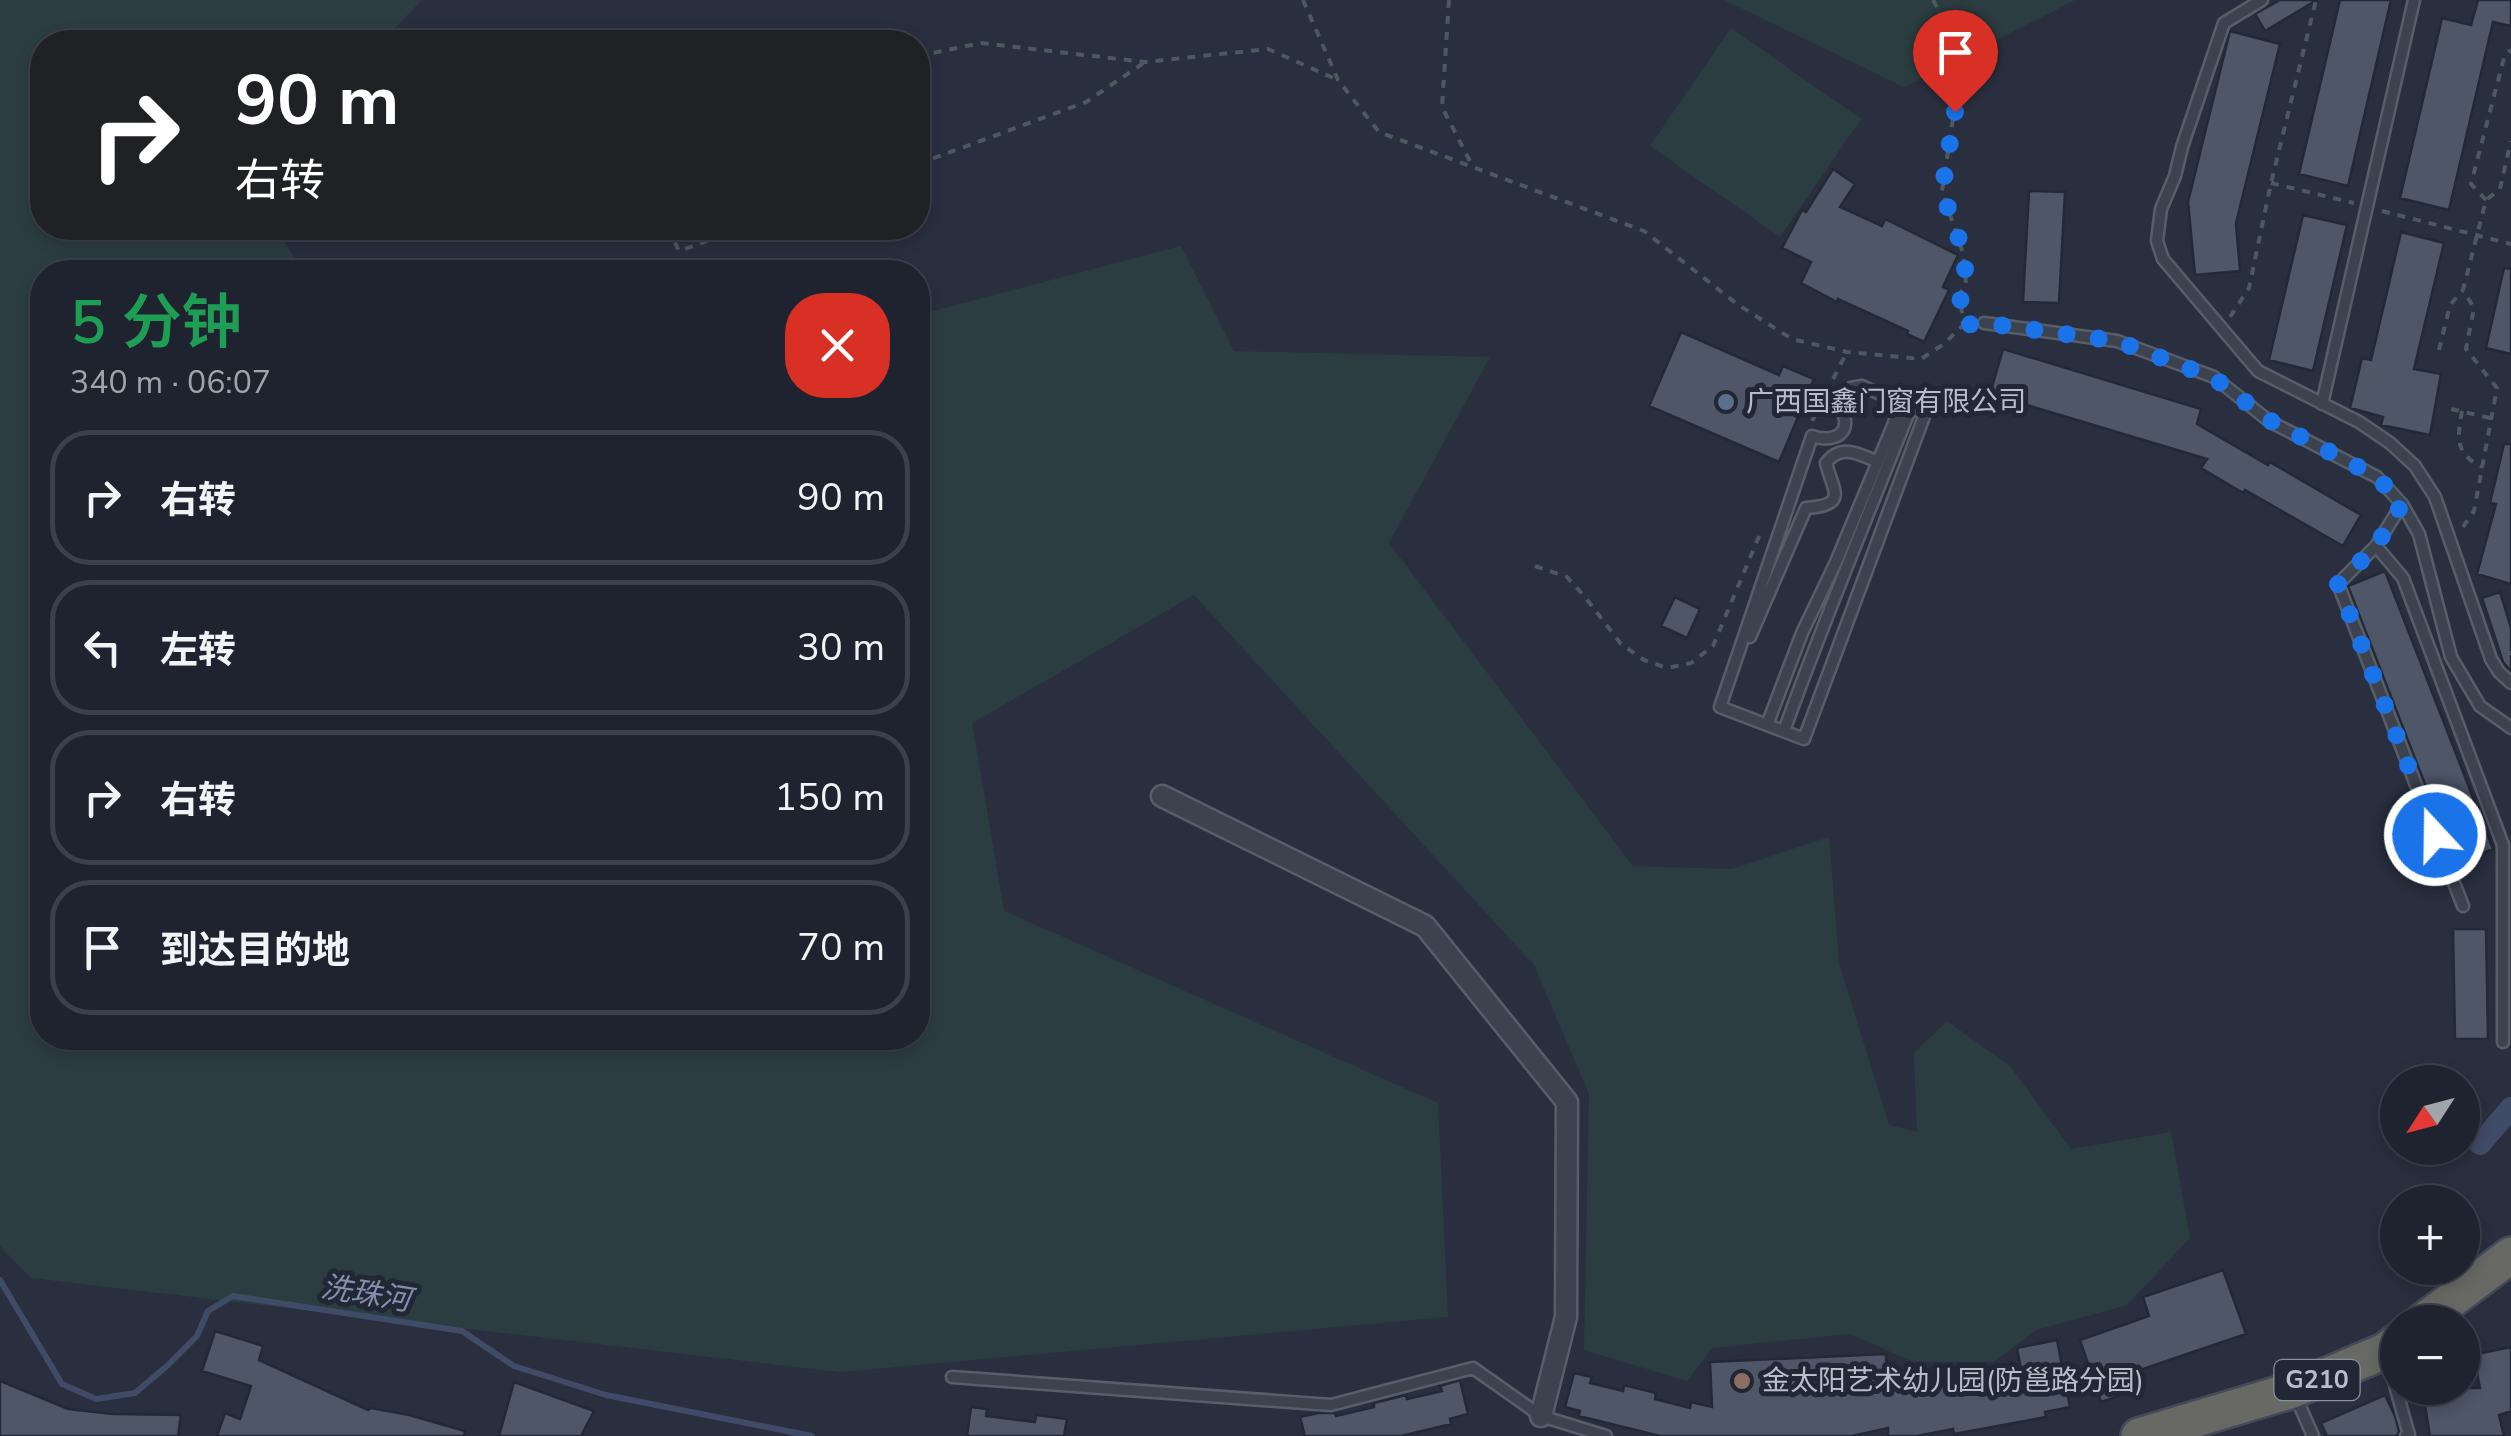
<!DOCTYPE html>
<html lang="zh">
<head>
<meta charset="utf-8">
<style>
	:root { --surface:#1f232f; --page:#2c2f3b; --text:#f1f3f6; --muted:#a1a4aa; --line:#3c404b }
	body { margin:0; font-family:"Nunito Sans","Noto Sans SC",sans-serif; background:var(--page); color:var(--text); height:100vh; display:flex; flex-direction:column; font-size:38px; white-space:nowrap }
	* { box-sizing:border-box; margin:0 }
	p { font-size:32px; color:var(--muted) }
	.icon { flex:none; width:55px; height:55px; fill:none; stroke:currentColor; stroke-width:2; stroke-linecap:round; stroke-linejoin:round }
	.map { position:relative; flex:1; overflow:hidden }
	.drawer { position:absolute; left:30px; top:260px; width:900px; height:790px; display:flex; flex-direction:column; background:var(--surface); border-radius:40px; box-shadow:0 5px 15px #0003,0 0 0 2px var(--line) }
	.drawer>* { flex:none }
	.top-card { position:absolute; left:30px; top:30px; width:900px; height:210px; border-radius:40px; box-shadow:0 5px 15px #0003,0 0 0 2px var(--line); background:#202124; color:#fff; overflow:hidden }
	.needle { width:65px; rotate:234deg }
	.controls { position:absolute; left:2380px; top:1065px; display:grid; gap:20px }
	.controls a { display:grid; place-items:center; width:100px; height:100px; border-radius:50%; background:var(--surface); box-shadow:0 5px 15px #0003,0 0 0 2px var(--line); font-size:50px }
	.pin { position:absolute; display:grid; place-items:center; width:85px; height:85px; color:#fff; margin:-102px -42px; border-radius:50% 50% 50% 0; rotate:-45deg; box-shadow:0 0 10px #0007 }
	.pin .icon { rotate:45deg }
	.me { position:absolute; width:110px; margin:-55px; rotate:339deg; stroke-linejoin:round; filter:drop-shadow(0 0 8px #0008) }
	.turn { display:flex; align-items:center; gap:35px; height:210px; padding:0 40px; font-size:45px }
	.turn .icon { width:130px; height:130px; stroke-width:2.5 }
	.turn b { display:block; font-size:70px; line-height:85px }
	.round { display:grid; place-items:center; flex:none; width:105px; height:105px; border-radius:40px; background:var(--page) }
	.head { display:flex; align-items:center; justify-content:space-between; height:170px; padding:0 40px }
	h1 { font-size:60px; font-weight:600; line-height:75px; color:#1e9e55 }
	ul { padding:0; list-style:none }
	li { display:flex; align-items:center; gap:30px; height:135px; margin:0 20px 15px; padding:0 20px; border:5px solid var(--line); border-radius:40px }
	li div { flex:1 }
	li b { display:block; font-size:38px }
	li em { font-style:normal }
	.map>svg:first-child { display:block }
</style>
</head>
<body>
<div class="map">
<svg width="2511" height="1436" viewBox="0 0 2511 1436">
	<rect width="100%" height="100%" fill="#292f3f"/>
	<path fill="#2c3d41" d="M0,0H422L381,42H42V228H276L303,272H42V1038H918V315L1181,246L1234,351L1490,357L1389,543L1633,866L1732,869L1829,837L1839,963L1889,1125L1917,1132L1914,1053L1947,1021L2010,1066L2071,1149L2171,1132L2190,1238L2127,1305L2036,1330L1993,1362H1914L1850,1334L1712,1348L1687,1381L1584,1350L1589,1094L1534,965L1194,595L972,723L1004,911L1438,1103L1448,1317L840,1372L31,1278L0,1246Z
		M1724,0H2075L1904,87Z
		M1731,28L1861,119L1780,237L1650,146Z"/>
	<g fill="none" stroke-linecap="round" stroke-linejoin="round">
		<path stroke="#404b67" stroke-width="6" d="M0,1280L62,1384L96,1399L135,1393L168,1365L197,1336L208,1311L233,1296L462,1331L514,1366L606,1395L812,1436"/>
		<path stroke="#404b67" stroke-width="22" d="M2480,1144L2511,1108"/>
	</g>
	<path fill="#4f5668" stroke="#232937" stroke-width="2.5" d="M2280,0H2317L2265,31L2255,14Z
		M2340,0H2391L2348,186L2299,174Z
		M2478,0H2511V26L2493,22L2449,210L2400,198L2442,18L2471,25Z
		M2230,31L2280,44L2236,223L2240,271L2195,275L2188,202Z
		M1833,169L1855,184L1840,207L1882,226L1885,219L1958,255L1943,287L1949,290L1924,342L1907,334L1908,331L1838,299L1837,302L1801,283L1811,262L1782,248L1802,210L1806,212Z
		M2029,191L2065,192L2059,303L2023,302Z
		M2303,215L2347,225L2313,371L2269,360Z
		M2401,232L2444,243L2414,369L2441,374L2430,435L2381,425L2383,417L2350,408L2362,358L2371,360Z
		M2504,268L2511,269V354L2486,348Z
		M1681,332L1779,375L1783,366L1814,379L1779,462L1649,406Z
		M2003,349L2201,409L2197,424L2268,465L2270,462L2361,515L2343,546L2245,490L2243,493L2201,468L2207,459L1990,394Z
		M2504,444H2511V584L2477,574L2496,504L2490,503Z
		M2385,571L2493,849L2456,864L2348,586Z
		M2500,592L2511,628V671L2503,662L2482,598Z
		M1675,597L1700,609L1687,638L1661,626Z
		M2453,929H2486L2488,1039H2455Z
		M2223,1270L2246,1334L2125,1375L2131,1392L2101,1402L2080,1340L2149,1316L2143,1297Z
		M215,1331L263,1346L259,1360L368,1410L371,1408L409,1415L465,1431L464,1436H217L225,1413L240,1419L251,1386L202,1371Z
		M2057,1340L2070,1407L2045,1412L2046,1417L1954,1434L1953,1429L1917,1436H1888V1428L1852,1436H1660L1579,1416L1580,1411L1565,1407L1574,1373L1592,1377L1590,1383L1623,1391L1624,1385L1656,1393L1655,1399L1690,1408L1691,1402L1712,1407L1710,1362L1886,1354L1887,1379L1927,1371L1929,1380L1943,1377L1945,1383L2021,1369L2017,1348Z
		M2511,1347V1411L2499,1415L2504,1436H2430L2422,1388H2480L2473,1355Z
		M1460,1380L1468,1414L1450,1419L1451,1424L1401,1436H1305L1300,1417L1318,1413H1335L1336,1416L1374,1407V1403L1406,1395L1407,1399L1442,1391L1440,1386Z
		M0,1381L68,1409L113,1414L181,1415L178,1436H0Z
		M514,1382L594,1411L581,1436H499Z
		M2385,1395L2395,1416L2399,1431L2397,1436H2327L2321,1423Z
		M971,1407L987,1409L986,1416L1035,1422L1036,1415L1067,1419L1064,1436H967Z"/>
	<g fill="none" stroke-linecap="round" stroke-linejoin="round">
		<defs>
			<path id="service" d="M2262,0L2224,23L2182,147L2175,176L2161,209L2157,241L2163,259L2258,371L2359,422L2390,443L2415,466L2435,497L2491,659L2499,672L2511,683
				M1984,323L2117,341L2214,377L2269,421L2377,477L2402,504L2419,534L2451,657L2480,706L2511,728
				M1862,386L1925,414L1804,739L1720,707L1812,436C1826,441 1847,439 1845,420C1843,409 1839,406 1842,394L1851,388Z
				M2322,404L2414,0
				M2402,504L2376,546L2338,584L2463,906
				M2376,546L2403,578L2503,845V1042
				M1750,637L1806,508C1849,505 1833,491 1826,463C1841,443 1859,454 1878,462
				M1767,725L1802,633L1836,562L1902,404
				M1784,731C1823,622 1868,515 1911,407
				M2387,1357L2409,1435L2406,1436
				M952,1377L1331,1405L1473,1368L1541,1416L1606,1436
				M2295,1395L2313,1436"/>
			<path id="minor" d="M1162,796L1425,926L1567,1102L1566,1317L1541,1416"/>
			<path id="trunk" d="M2422,1322L2511,1255
				M2139,1436L2293,1390L2385,1351L2398,1341"/>
		</defs>
		<use href="#service" stroke="#585d6a" stroke-width="15"/>
		<use href="#minor" stroke="#585d6a" stroke-width="25"/>
		<use href="#trunk" stroke="#444a57" stroke-width="40"/>
		<path stroke="#4b5a5f" stroke-width="4" stroke-dasharray="8 8" stroke-linecap="butt" d="M1303,0L1338,80L1379,132L1644,231L1737,304L1792,339L1847,352L1921,359L1944,344L1963,325L1969,324
			M1449,0L1442,107L1473,167
			M1933,0L1963,53L1942,191L1963,253L1966,283L1960,294L1963,325
			M918,56L981,43L1145,62L1268,49L1338,80
			M918,164L1086,102L1145,62
			M2271,183L2354,203
			M2486,200L2471,184L2505,54L2511,50
			M2382,211L2511,244
			M668,228L679,251L743,228
			M2230,317L2249,288L2271,183L2316,0
			M2439,350L2450,305L2463,290
			M1833,379L1847,352
			M2363,408L2373,367
			M2451,409L2490,418
			M2462,411C2457,438 2455,455 2483,467
			M1812,421L1822,403
			M2463,527L2474,511L2497,388L2466,349L2474,308L2463,290L2486,200L2500,189L2511,141
			M1535,566L1567,577L1585,597L1621,644L1644,660L1667,668L1691,663L1713,646L1760,534
			M2486,601L2493,598L2511,653L2505,654"/>
		<use href="#service" stroke="#3d424f" stroke-width="10"/>
		<use href="#minor" stroke="#3d424f" stroke-width="20"/>
		<use href="#trunk" stroke="#686865" stroke-width="35"/>
	</g>
	<g fill="none" stroke-linecap="round" stroke-linejoin="round">
		<path stroke="#1a73e8" stroke-width="18" stroke-dasharray="0 32.4" d="M1955,112L1942,191L1964,253L1966,283L1960,294L1963,325L1984,323L2117,341L2214,378L2269,420L2377,477L2402,504L2376,546L2338,584L2435,835"/>
	</g>
	<circle fill="#5c6f8a" stroke="#212735" stroke-width="4" cx="1726" cy="402" r="10"/>
	<circle fill="#8d6e63" stroke="#212735" stroke-width="4" cx="1742" cy="1381" r="10"/>
	<g text-anchor="middle" dominant-baseline="central" stroke-width="10" stroke-linejoin="round" paint-order="stroke">
		<rect fill="#212735" stroke="#8b909d" stroke-width="2.5" x="2274.5" y="1360" width="85" height="40" rx="8"/>
		<g font-size="25" font-weight="bold" fill="#b9bdca">
			<text x="2317" y="1380">G210</text>
		</g>
		<g font-size="28" fill="#b9bdca" stroke="#212735" text-anchor="start">
			<text x="1746" y="402">广西国鑫门窗有限公司</text>
			<text x="1762" y="1381">金太阳艺术幼儿园(防邕路分园)</text>
		</g>
		<g font-size="30" font-style="italic" fill="#848fae" stroke="#212735">
			<text transform="translate(366 1294) rotate(9)">洗珠河</text>
		</g>
	</g>
</svg>
<div class="controls">
<a><svg class="needle" viewBox="-14 -14 28 28"><path d="M0-13l5 13h-10z" fill="#e53935"/><path d="M0 13l5-13h-10z" fill="#a1a4aa"/></svg></a>
<a>+</a>
<a>−</a>
</div>
<div class="pin" style="left:1955px;top:112px;background:#d93025"><svg class="icon" aria-label="arrive" viewBox="0 0 24 24"><path d="M6 21V4h12l-3 4 3 4H6"/></svg></div>
<svg class="me" style="left:2435px;top:835px" viewBox="-20 -20 40 40"><circle r="17" fill="#1a73e8" stroke="#fff" stroke-width="3"/><path d="M0-11L8 9 0 5-8 9z" fill="#fff"/></svg>
<div class="top-card">
<div class="turn"><svg class="icon" aria-label="right" viewBox="0 0 24 24"><path d="M7 20v-9h11M14 6l5 5-5 5"/></svg><div><b>90 m</b>右转</div></div>
</div>
<section class="drawer">
<div class="head"><div><h1>5 分钟</h1><p>340 m · 06:07</p></div><a class="round" style="background:#d93025;color:#fff"><svg class="icon" aria-label="close" viewBox="0 0 24 24"><path d="M6 6l12 12M18 6L6 18"/></svg></a></div>
<ul>
<li><svg class="icon" aria-label="right" viewBox="0 0 24 24"><path d="M7 20v-9h11M14 6l5 5-5 5"/></svg><div><b>右转</b></div><em>90 m</em></li>
<li><svg class="icon" aria-label="left" viewBox="0 0 24 24"><path d="M17 20v-9H6M10 6l-5 5 5 5"/></svg><div><b>左转</b></div><em>30 m</em></li>
<li><svg class="icon" aria-label="right" viewBox="0 0 24 24"><path d="M7 20v-9h11M14 6l5 5-5 5"/></svg><div><b>右转</b></div><em>150 m</em></li>
<li><svg class="icon" aria-label="arrive" viewBox="0 0 24 24"><path d="M6 21V4h12l-3 4 3 4H6"/></svg><div><b>到达目的地</b></div><em>70 m</em></li>
</ul>
</section>
</div>
</body>
</html>
